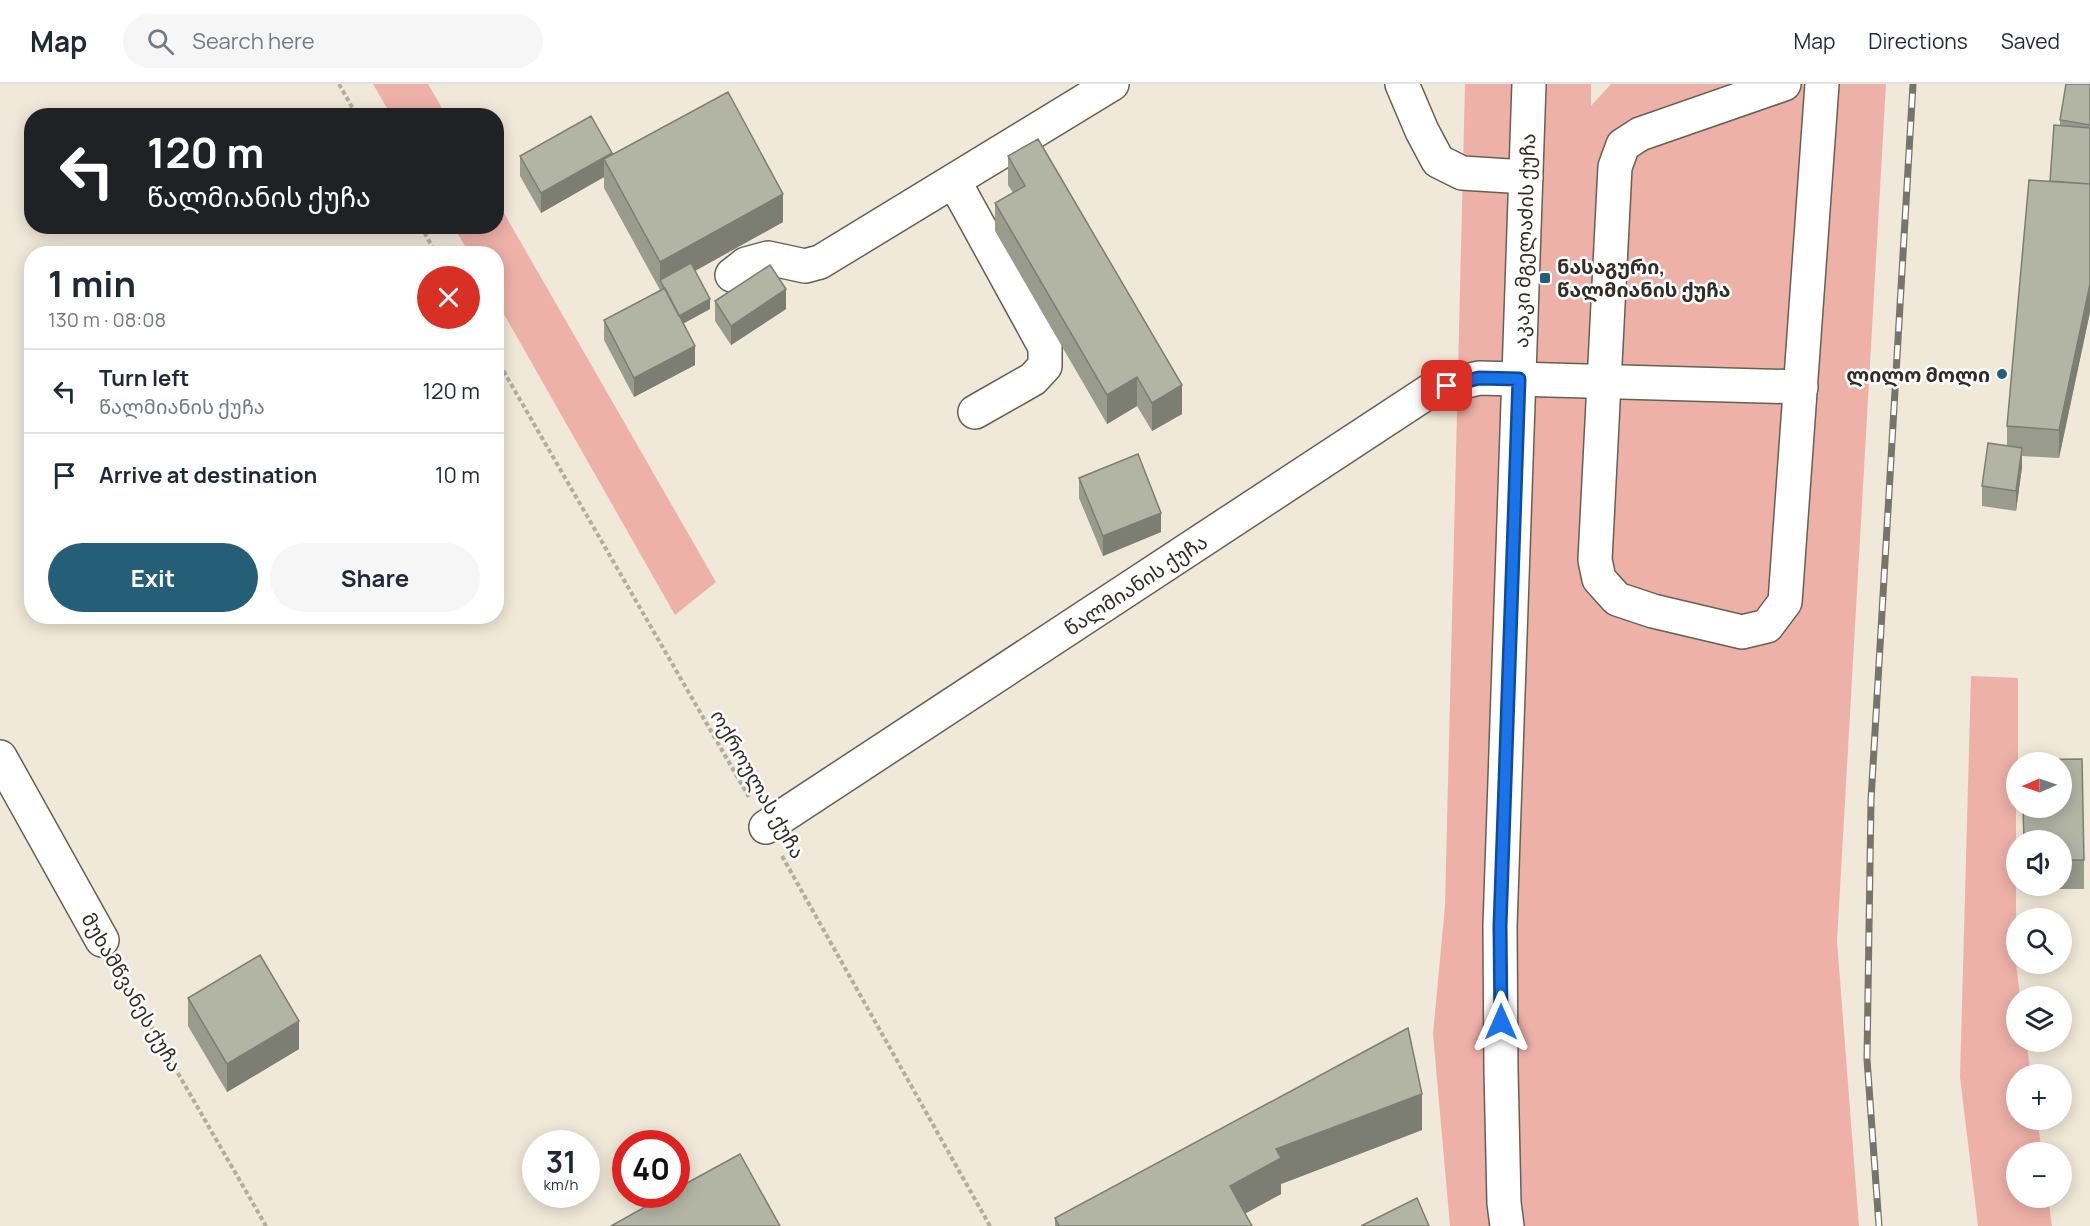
<!DOCTYPE html>
<html lang="en">
<head>
<meta charset="utf-8">
<style>
	:root { --surface:#fff; --page:#f6f6f7; --text:#1f2937; --muted:#747a83; --line:#e0e1e3; --accent:#245f77 }
	body { margin:0; font-family:Manrope,"Noto Sans Georgian",sans-serif; background:var(--page); color:var(--text); height:100vh; display:flex; flex-direction:column; font-size:22px; white-space:nowrap }
	* { box-sizing:border-box; margin:0 }
	p { font-size:20px; color:var(--muted) }
	.icon { flex:none; width:33px; height:33px; fill:none; stroke:currentColor; stroke-width:2; stroke-linecap:round; stroke-linejoin:round }
	.map { position:relative; flex:1; overflow:hidden }
	.drawer { position:absolute; left:24px; top:162px; width:480px; height:378px; display:flex; flex-direction:column; background:var(--surface); border-radius:24px; box-shadow:0 3px 15px #0003 }
	.drawer>* { flex:none }
	.top-card { position:absolute; left:24px; top:24px; width:480px; height:126px; border-radius:24px; box-shadow:0 3px 15px #0003; background:#202124; color:#fff; overflow:hidden }
	.needle { width:39px; rotate:268deg }
	.fabs { position:absolute; left:2006px; top:668px; display:grid; gap:12px }
	.fabs a { display:grid; place-items:center; width:66px; height:66px; border-radius:50%; background:var(--surface); box-shadow:0 3px 15px #0003; font-size:30px }
	.speed { position:absolute; left:522px; top:1046px; display:flex; gap:12px; font-size:30px; font-weight:700; text-align:center }
	.speed>* { display:grid; place-content:center; width:78px; height:78px; border-radius:50%; background:var(--surface); box-shadow:0 3px 15px #0003; line-height:1 }
	.speed small { font-size:15px; font-weight:400 }
	.speed .limit { border:9px solid #d22; background:#fff; color:#111 }
	.pin { position:absolute; display:grid; place-items:center; width:51px; height:51px; color:#fff; margin:-26px; border-radius:12px; box-shadow:0 3px 9px #0006 }
	.me { position:absolute; width:66px; margin:-33px; rotate:0deg; stroke-linejoin:round; filter:drop-shadow(0 0 4px #0008) }
	.turn { display:flex; align-items:center; gap:21px; height:126px; padding:0 24px; font-size:27px }
	.turn .icon { width:78px; height:78px; stroke-width:2.5 }
	.turn b { display:block; font-size:42px; line-height:51px }
	.round { display:grid; place-items:center; flex:none; width:63px; height:63px; border-radius:32px; background:var(--page) }
	.headline { display:flex; align-items:center; justify-content:space-between; height:102px; padding:0 24px }
	h1 { font-size:36px; font-weight:700; line-height:45px }
	.button { display:flex; gap:12px; margin-top:auto; padding:12px 24px }
	.button a { flex:1; height:69px; border-radius:36px; background:var(--accent); color:#fff; font-size:24px; font-weight:700; line-height:69px; text-align:center }
	.button a+a { background:var(--page); color:var(--text) }
	ul { padding:0; list-style:none }
	li { display:flex; align-items:center; gap:18px; height:84px; padding:0 24px; border-top:2px solid var(--line) }
	li div { flex:1 }
	li b { display:block; font-size:22px }
	li em { font-style:normal }
	header { display:flex; align-items:center; gap:36px; box-sizing:border-box; height:84px; padding:0 30px; background:var(--surface); border-bottom:2px solid var(--line) }
	header strong { font-size:28px }
	nav { display:flex; gap:33px; margin-inline-start:auto; font-size:21px }
	.search { width:420px; height:54px; background:var(--page); display:flex; align-items:center; gap:15px; box-sizing:border-box; padding:0 21px; border-radius:33px; color:var(--muted); font-size:22px }
	.map>svg:first-child { display:block }
</style>
</head>
<body>
<header>
<strong>Map</strong>
<div class="search"><svg class="icon" aria-label="search" viewBox="0 0 24 24"><circle cx="10" cy="10" r="6"/><path d="M15 15l6 6"/></svg>Search here</div>
<nav><a>Map</a><a>Directions</a><a>Saved</a></nav>
</header>
<div class="map">
<svg width="2090" height="1142" viewBox="0 0 2090 1142">
	<rect width="100%" height="100%" fill="#f0e8d8"/>
	<path fill="#edb1a8" d="M373,0H428L446,31H391Z
		M1465,0H1591V22L1611,0H1886L1837,857L1859,1142H1450L1433,950L1445,822Z
		M497,117L716,498L675,531L497,218L496,170L469,169L454,143L496,142Z
		M1971,592L2018,594V678H2016V879L2020,912H2016V957H2026L2031,990H2016V1035H2037L2042,1068H2016V1113H2048L2052,1142H1978L1960,993Z"/>
	<g fill="none" stroke-linecap="round" stroke-linejoin="round">
		<defs>
			<g id="minor">
				<path d="M1402,0L1422,47L1438,77L1462,89L1526,93"/>
				<path d="M1784,0L1640,50L1623,61L1615,83L1595,476L1599,495L1617,515L1653,527L1742,548L1767,542L1785,518L1822,0"/>
				<path d="M954,97L1045,263V282L1033,295L975,328"/>
				<path d="M732,191L746,180L768,174L805,182L820,178L1112,0"/>
				<path d="M0,673L102,856"/>
				<path id="s1" d="M766,743L1431,306L1479,294L1801,303"/>
				<path id="s2" d="M1507,1142L1504,1119L1501,986L1500,842L1529,0"/>
			</g>
		</defs>
		<use href="#minor" stroke="#676052" stroke-width="36"/>
		<path stroke="#b3ac9f" stroke-width="4" stroke-dasharray="4.5 3" stroke-linecap="butt" d="M339,0L357,32
			M421,142L436,170
			M496,274L749,713
			M782,772L990,1142
			M118,885L266,1142"/>
		<use href="#minor" stroke="#fff" stroke-width="33"/>
		<defs>
			<path id="rail" d="M1879,1142L1867,975L1871,716L1913,0"/>
		</defs>
		<use href="#rail" stroke="#79746a" stroke-width="7"/>
		<use href="#rail" stroke="#fff" stroke-width="4.5" stroke-dasharray="14" stroke-linecap="butt"/>
	</g>
	<path fill="#999b8d" d="M2090,0V228L2059,374L2022,372V383L2016,427L1982,422V402L2007,362V342L2060,41V36Z
		M612,71L783,138L695,187L710,225L683,239L695,281L634,313L604,256V236L660,206L604,104V93L541,129L520,92V72Z
		M1008,72L1182,330L1152,347L1137,322L1107,340L995,147V119L1013,109L1008,101Z
		M715,217L786,225L731,261L715,237Z
		M1079,394L1161,448L1103,472L1079,414Z
		M2023,723H2061L2084,776V805H2024V801H2061V756H2024Z
		M188,914L299,965L227,1008L188,942Z
		M1422,1046L1281,1100V1110L1245,1129L1252,1142H1055V1134Z"/>
	<path fill="#7d7e73" d="M612,69V89L604,75V93L541,129V109Z
		M783,110V138L664,204L660,196V178Z
		M2090,200V228L2059,374V346Z
		M786,205V225L731,261V242Z
		M710,215V225L679,242V232Z
		M695,262V281L634,313V294Z
		M1137,293V322L1107,340V311Z
		M1182,301V330L1152,347V319Z
		M2022,364V383L2016,427V407Z
		M1161,429V448L1103,472V452Z
		M299,937V965L227,1008V980Z
		M1422,1010V1046L1281,1100V1110L1230,1138V1102L1276,1065Z"/>
	<path fill="#b2b4a4" stroke="#7d7e73" stroke-width="1.5" d="M2066,0H2090V41L2060,36Z
		M728,8L783,110L660,178L604,75Z
		M591,32L612,69L541,109L520,72Z
		M2054,41L2090,44V100L2050,97Z
		M1038,55L1182,301L1152,319L1137,293L1107,311L995,119L1025,102L1008,72Z
		M2029,96L2090,100V200L2059,346L2007,342Z
		M691,179L710,215L679,232L660,196Z
		M770,181L786,205L731,242L715,217Z
		M665,204L695,262L634,294L604,236Z
		M1988,359L2022,364L2016,407L1982,402Z
		M1138,370L1161,429L1103,452L1079,394Z
		M2082,675L2084,776H2061V756H2024L2023,723H2061V678H2023V676Z
		M260,871L299,937L227,980L188,914Z
		M1408,944L1422,1010L1276,1065L1281,1074L1230,1102L1252,1142H1059L1055,1134Z
		M740,1070L780,1142H611L668,1110H676V1105Z
		M1417,1114L1429,1142H1361Z"/>
	<g fill="none" stroke-linecap="round" stroke-linejoin="round">
		<defs>
			<path id="route" d="M1447,302L1479,294L1519,295L1500,842L1501,938"/>
		</defs>
		<use href="#route" stroke="#114b97" stroke-width="15"/>
		<use href="#route" stroke="#1a73e8" stroke-width="10"/>
	</g>
	<g fill="#245f77" stroke="#fff" stroke-width="2">
		<rect x="1539" y="188" width="12" height="12" rx="3"/>
		<circle cx="2002" cy="290" r="6"/>
	</g>
	<g text-anchor="middle" dominant-baseline="central" stroke-width="5" stroke-linejoin="round" paint-order="stroke">
		<g font-size="20" fill="#302d27" stroke="#fff">
			<text stroke="none"><textPath href="#s2" startOffset="986">აკაკი მგელაძის ქუჩა</textPath></text>
			<text stroke="none"><textPath href="#s1" startOffset="442">წალმიანის ქუჩა</textPath></text>
			<text transform="translate(758 700) rotate(60)">ოქროულას ქუჩა</text>
			<text transform="translate(132 908) rotate(60)">მუხამწვანეს ქუჩა</text>
		</g>
		<g font-size="20" font-weight="bold" fill="#302d27" stroke="#fff" text-anchor="start">
			<text x="1557" y="182">ნასაგური,<tspan x="1557" dy="23">წალმიანის ქუჩა</tspan></text>
			<text x="1990" y="290" text-anchor="end">ლილო მოლი</text>
		</g>
	</g>
</svg>
<div class="fabs">
<a><svg class="needle" viewBox="-14 -14 28 28"><path d="M0-13l5 13h-10z" fill="#e53935"/><path d="M0 13l5-13h-10z" fill="#747a83"/></svg></a>
<a><svg class="icon" aria-label="sound" viewBox="0 0 24 24"><path d="M4 9h4l5-4v14l-5-4H4zM17 9q2 3 0 6"/></svg></a>
<a><svg class="icon" aria-label="search" viewBox="0 0 24 24"><circle cx="10" cy="10" r="6"/><path d="M15 15l6 6"/></svg></a>
<a><svg class="icon" aria-label="layers" viewBox="0 0 24 24"><path d="M12 4l9 5-9 5-9-5zM3 14l9 5 9-5"/></svg></a>
<a>+</a>
<a>−</a>
</div>
<div class="speed"><div>31<small>km/h</small></div><div class="limit">40</div></div>
<div class="pin" style="left:1447px;top:302px;background:#d93025"><svg class="icon" aria-label="arrive" viewBox="0 0 24 24"><path d="M6 21V4h12l-3 4 3 4H6"/></svg></div>
<svg class="me" style="left:1501px;top:938px" viewBox="-20 -20 40 40"><path d="M0-17L14 15 0 8-14 15z" fill="#1a73e8" stroke="#fff" stroke-width="4"/></svg>
<div class="top-card">
<div class="turn"><svg class="icon" aria-label="left" viewBox="0 0 24 24"><path d="M17 20v-9H6M10 6l-5 5 5 5"/></svg><div><b>120 m</b>წალმიანის ქუჩა</div></div>
</div>
<section class="drawer">
<div class="headline"><div><h1>1 min</h1><p>130 m · 08:08</p></div><a class="round" style="background:#d93025;color:#fff"><svg class="icon" aria-label="close" viewBox="0 0 24 24"><path d="M6 6l12 12M18 6L6 18"/></svg></a></div>
<ul>
<li><svg class="icon" aria-label="left" viewBox="0 0 24 24"><path d="M17 20v-9H6M10 6l-5 5 5 5"/></svg><div><b>Turn left</b><p>წალმიანის ქუჩა</p></div><em>120 m</em></li>
<li><svg class="icon" aria-label="arrive" viewBox="0 0 24 24"><path d="M6 21V4h12l-3 4 3 4H6"/></svg><div><b>Arrive at destination</b></div><em>10 m</em></li>
</ul>
<div class="button"><a>Exit</a><a>Share</a></div>
</section>
</div>
</body>
</html>
